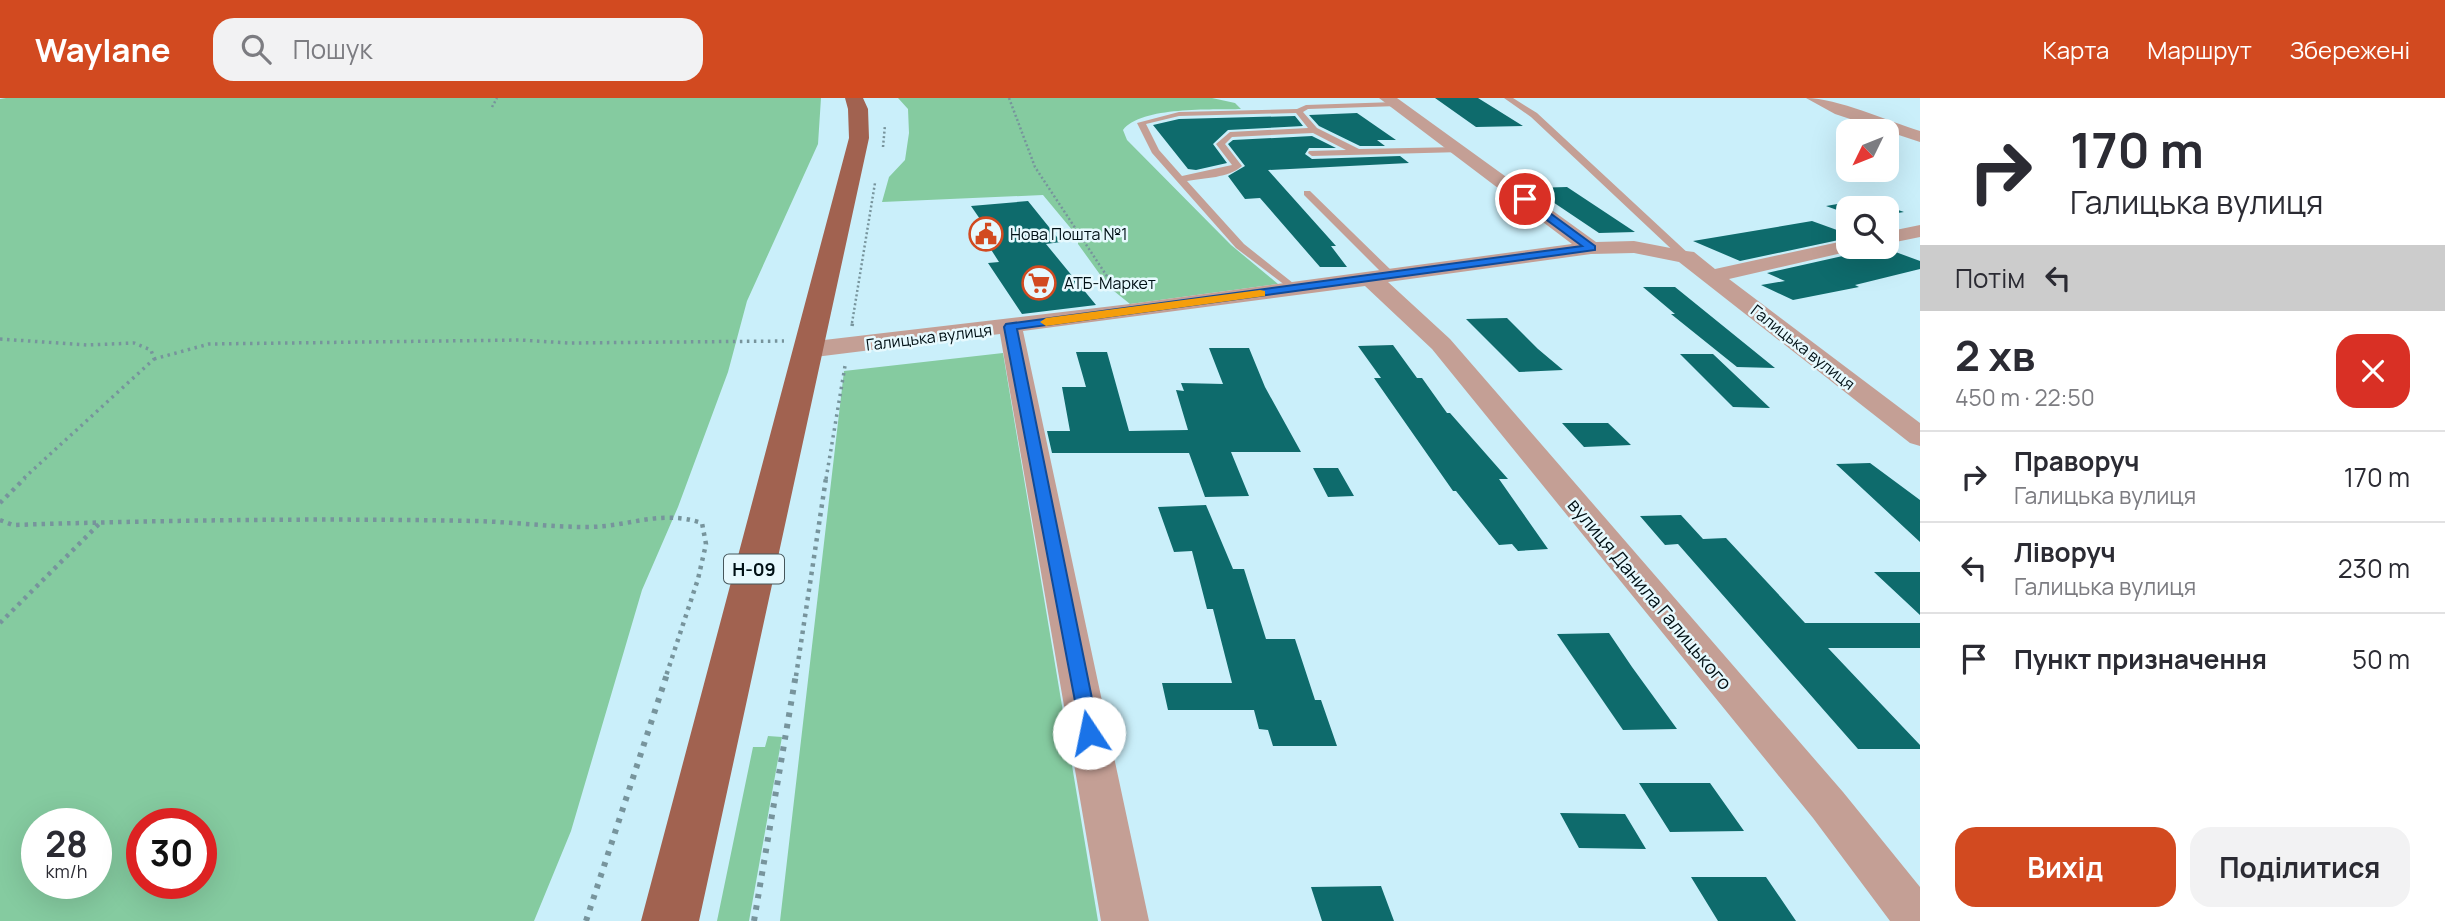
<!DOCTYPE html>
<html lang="uk">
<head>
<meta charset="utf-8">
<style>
	:root { --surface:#fff; --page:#f2f2f3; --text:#2b2b33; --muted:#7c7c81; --line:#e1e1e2; --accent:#d24a20 }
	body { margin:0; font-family:Manrope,sans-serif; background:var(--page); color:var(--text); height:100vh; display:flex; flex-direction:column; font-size:26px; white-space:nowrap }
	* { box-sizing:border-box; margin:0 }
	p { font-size:23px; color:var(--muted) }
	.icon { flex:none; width:38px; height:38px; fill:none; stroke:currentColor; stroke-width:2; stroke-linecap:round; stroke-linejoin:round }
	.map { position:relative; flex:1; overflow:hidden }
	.details { display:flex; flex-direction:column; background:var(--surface); width:525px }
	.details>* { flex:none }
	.hud { background:#fff; color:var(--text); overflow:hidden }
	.needle { width:46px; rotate:227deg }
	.controls { position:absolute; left:1836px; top:21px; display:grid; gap:14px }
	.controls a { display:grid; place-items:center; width:63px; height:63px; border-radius:14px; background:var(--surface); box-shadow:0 7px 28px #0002; font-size:35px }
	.speed { position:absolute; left:21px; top:710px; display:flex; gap:14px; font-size:35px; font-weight:700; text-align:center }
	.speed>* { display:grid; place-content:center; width:91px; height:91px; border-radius:50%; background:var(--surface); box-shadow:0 7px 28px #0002; line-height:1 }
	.speed small { font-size:18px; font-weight:400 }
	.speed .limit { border:10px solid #d22; background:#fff; color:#111 }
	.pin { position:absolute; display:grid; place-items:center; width:60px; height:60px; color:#fff; margin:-30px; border:4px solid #fff; border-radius:50%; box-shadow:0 2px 7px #0007 }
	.me { position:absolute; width:77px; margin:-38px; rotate:349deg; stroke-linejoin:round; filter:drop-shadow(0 0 5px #0008) }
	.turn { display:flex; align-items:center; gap:24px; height:147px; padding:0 35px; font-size:32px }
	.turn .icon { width:91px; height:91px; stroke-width:2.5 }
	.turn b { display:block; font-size:49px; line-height:60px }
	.then { display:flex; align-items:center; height:66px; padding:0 35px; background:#0003; gap:14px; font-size:26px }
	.round { display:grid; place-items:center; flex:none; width:74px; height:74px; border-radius:21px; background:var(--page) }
	.summary { display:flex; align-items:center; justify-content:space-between; height:119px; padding:0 35px }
	h1 { font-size:42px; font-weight:700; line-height:52px }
	.button { display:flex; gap:14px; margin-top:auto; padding:14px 35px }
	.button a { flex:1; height:80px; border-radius:21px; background:var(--accent); color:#fff; font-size:28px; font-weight:700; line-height:80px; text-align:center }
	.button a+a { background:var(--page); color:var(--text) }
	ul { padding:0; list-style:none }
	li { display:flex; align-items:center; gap:21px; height:91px; padding:0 35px; border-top:2px solid var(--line) }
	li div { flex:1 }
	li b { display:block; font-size:26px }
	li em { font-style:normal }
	header { display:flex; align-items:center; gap:42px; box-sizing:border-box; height:98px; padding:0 35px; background:var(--accent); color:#fff }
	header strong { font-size:33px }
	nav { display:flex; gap:38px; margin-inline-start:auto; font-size:24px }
	.search { width:490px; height:63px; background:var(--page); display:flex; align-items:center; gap:18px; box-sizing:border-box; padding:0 24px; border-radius:21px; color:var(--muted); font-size:26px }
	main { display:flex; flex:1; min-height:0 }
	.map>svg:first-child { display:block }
</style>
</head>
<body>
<header>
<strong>Waylane</strong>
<div class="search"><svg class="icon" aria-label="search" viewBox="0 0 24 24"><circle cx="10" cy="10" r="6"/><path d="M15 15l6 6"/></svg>Пошук</div>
<nav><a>Карта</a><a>Маршрут</a><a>Збережені</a></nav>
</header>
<main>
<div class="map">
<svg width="1920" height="823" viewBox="0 0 1920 823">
	<rect width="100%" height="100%" fill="#caeffa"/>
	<path fill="#85cba0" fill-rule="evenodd" d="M6,0H821L818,46L747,203L728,274L678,409L642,492L571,733L534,823H0V1ZM37,726H96V786H37ZM142,726H201V786H142Z
		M898,0H1212L1235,5L1241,11C1213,12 1141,8 1123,32L1127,42L1231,147L1278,186L1130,206L1109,189L1078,146V139L1043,97L882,104L889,79L905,62L909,35L908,11Z
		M1003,255L1098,823H780L844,273Z
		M768,638L782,639L749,823H717L753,649H765Z"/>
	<path fill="#0e6b6c" d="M1435,0H1478L1523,28L1476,29Z
		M1357,15L1396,42H1377L1385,48H1360L1319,28L1309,17Z
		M1295,18L1303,28L1228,32L1213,46L1227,65L1196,72L1188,71L1153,27L1179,21Z
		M1312,38L1336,50H1309L1305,56L1312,61L1400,58L1409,65L1268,72L1336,148H1331L1347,169H1320L1260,100L1245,101L1228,78L1245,68L1228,46L1233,42Z
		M1567,89L1635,134L1599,135L1532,90Z
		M1866,101L1904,114L1886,117V110H1848V116L1826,108Z
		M1028,103L1061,144L1046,146L1096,207L1022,216L988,165L999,164L974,125L982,124L971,108Z
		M1812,123L1848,136V140L1740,163L1693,143Z
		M1861,149H1882L1920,163V171L1855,187L1859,189L1793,202L1761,187L1785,183L1767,175L1856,155Z
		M1643,189H1675L1775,270L1737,269L1671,216H1675Z
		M1507,220L1538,251L1563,272L1519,274L1466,221Z
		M1393,247L1417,280H1422L1447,315H1450L1508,381H1499L1548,451L1518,453L1512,446L1499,447L1456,393H1453L1374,280H1381L1358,248Z
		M1209,250H1249L1265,289L1301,354H1231L1249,398L1205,399L1189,355H1052L1047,333H1070L1062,289H1086L1076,254H1107L1129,333L1188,332L1176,292L1184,293L1181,285L1223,286Z
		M1680,256H1713L1770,310L1733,309Z
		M1562,325H1608L1631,347L1584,349Z
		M1870,365L1920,402V444L1836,366Z
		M1313,370H1338L1354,398L1328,399Z
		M1206,407L1233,471H1244L1266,541H1295L1315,602H1321L1337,648H1273L1268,632L1259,631L1254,612H1168L1162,585H1232L1213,511H1207L1192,453L1174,454L1158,409Z
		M1681,417L1703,441L1726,440L1805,525H1920V550H1828L1920,647V651H1858L1678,446L1665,447L1640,418Z
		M1874,474H1920V517Z
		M1609,535L1632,569L1677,631L1623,632L1557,536Z
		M1639,685H1710L1744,733L1670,734Z
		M1560,715L1625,716L1646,751L1579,750Z
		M1691,779H1766L1796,823H1718Z
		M1381,788L1394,823H1322L1311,789Z"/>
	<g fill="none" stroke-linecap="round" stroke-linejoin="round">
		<path stroke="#77949c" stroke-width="2.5" stroke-dasharray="2 2.5" stroke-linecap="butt" d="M1009,0L1035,69L1118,195
			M492,9L497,0
			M883,49L885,27
			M852,225L875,85"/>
		<path stroke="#77949c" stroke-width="3.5" stroke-dasharray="2.5 4.5" stroke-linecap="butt" d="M852,228L853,223
			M0,241L87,247L134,245L151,252L154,261L23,381
			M154,261L209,246L520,242L568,245L784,243
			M826,381L845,268"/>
		<path stroke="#77949c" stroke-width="4.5" stroke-dasharray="3.5 5" stroke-linecap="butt" d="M0,405L25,380
			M0,422L13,427C167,422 321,420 476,423C513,424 550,429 587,429C630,429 659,411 702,425L706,446L698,481L666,578
			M0,525L101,424
			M796,578L826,380"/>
		<path stroke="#77949c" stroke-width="6" stroke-dasharray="4.5 7" stroke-linecap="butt" d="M586,823L667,576
			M754,823L796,576"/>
		<path fill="#c49f95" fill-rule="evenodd" d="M1504,0H1513L1537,15L1690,157V161H1682L1531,19Z
			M1395,4L1398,8L1308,11L1303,14L1317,30L1359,51L1459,49L1463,52L1462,54L1312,58L1308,55L1309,53L1346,52L1313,35L1232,39L1225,46L1242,68C1229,80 1204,80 1187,83L1244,146L1298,189L1300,191L1294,194L1236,150L1152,55L1137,25L1179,14L1297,11L1306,7ZM1296,15L1308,30L1230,34L1216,46L1232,67L1182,78L1159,52L1146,26L1179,18Z
			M1304,93H1310L1395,176V180H1387L1304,97Z"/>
		<path fill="#c49f95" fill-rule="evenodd" d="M1379,0H1397L1596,144L1634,143L1686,153L1694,154L1715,171L1848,142V149H1858L1855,152L1729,181L1920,325V348L1910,345L1679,164L1634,155L1591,156L1388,184L1450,241L1843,694L1920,789V823H1890L1813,720L1432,251L1365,188L1023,233L1149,823H1101L1000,236L807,260L798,257L794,252L798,247L807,244L1130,206L1572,146Z
			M1806,0C1837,0 1888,23 1920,33V44L1835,16Z
			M1920,127V139L1886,146V134Z"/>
		<path fill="#a16250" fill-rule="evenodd" d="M845,0H863L868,11L869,40L699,823H641L849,40L848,11Z"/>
	</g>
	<path fill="#1a73e8" stroke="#114b97" stroke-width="2" d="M1521,99H1528L1595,148V152L1017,231L1099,635L1096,640L1089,643L1082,640L1004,229L1006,226L1582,148L1521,103Z"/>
	<path fill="#f59e0b" d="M1260,192L1265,193V198L1046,228L1040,224L1046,220Z"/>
	<defs>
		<symbol id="civic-ring" viewBox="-11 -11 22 22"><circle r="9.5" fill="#e6f9fe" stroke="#d24a20" stroke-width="1.5"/><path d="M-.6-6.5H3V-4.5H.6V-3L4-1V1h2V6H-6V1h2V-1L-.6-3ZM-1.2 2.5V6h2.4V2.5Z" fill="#d24a20"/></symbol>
		<symbol id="supermarket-ring" viewBox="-11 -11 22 22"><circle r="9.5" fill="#e6f9fe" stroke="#d24a20" stroke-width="1.5"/><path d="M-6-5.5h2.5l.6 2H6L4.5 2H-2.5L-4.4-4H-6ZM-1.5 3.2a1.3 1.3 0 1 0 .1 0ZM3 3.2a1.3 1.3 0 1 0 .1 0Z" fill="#d24a20"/></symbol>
	</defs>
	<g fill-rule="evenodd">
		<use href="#civic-ring" x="967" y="117" width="38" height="38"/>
		<use href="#supermarket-ring" x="1020" y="166" width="38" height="38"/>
	</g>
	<g text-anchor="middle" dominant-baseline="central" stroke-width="5" stroke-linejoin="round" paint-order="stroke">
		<g font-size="16" fill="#001015" stroke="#e6f9fe" text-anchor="start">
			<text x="1010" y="136">Нова Пошта №1</text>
			<text x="1064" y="185">АТБ-Маркет</text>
		</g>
		<g font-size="16" fill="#001015" stroke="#e6f9fe">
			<text transform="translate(929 239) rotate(-7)">Галицька вулиця</text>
			<text transform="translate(1803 249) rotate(38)">Галицька вулиця</text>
		</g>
		<rect fill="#e6f9fe" stroke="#45565b" stroke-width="2" x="724" y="456.5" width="60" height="29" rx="5"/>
		<g font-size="18" font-weight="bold" fill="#001015">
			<text x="754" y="471">Н-09</text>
		</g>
		<g font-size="19" fill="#001015" stroke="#e6f9fe">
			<text transform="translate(1650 496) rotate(50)">вулиця Данила Галицького</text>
		</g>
	</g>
</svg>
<div class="controls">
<a><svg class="needle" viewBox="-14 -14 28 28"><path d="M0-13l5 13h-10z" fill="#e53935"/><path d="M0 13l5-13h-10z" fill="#7c7c81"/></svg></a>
<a><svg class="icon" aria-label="search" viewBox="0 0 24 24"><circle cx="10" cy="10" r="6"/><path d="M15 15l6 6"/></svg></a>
</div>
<div class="speed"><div>28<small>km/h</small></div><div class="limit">30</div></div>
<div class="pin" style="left:1525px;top:101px;background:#d93025"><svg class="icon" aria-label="arrive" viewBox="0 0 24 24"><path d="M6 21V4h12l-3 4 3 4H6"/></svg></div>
<svg class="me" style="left:1089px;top:635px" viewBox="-20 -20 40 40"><circle r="19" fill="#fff"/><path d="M0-13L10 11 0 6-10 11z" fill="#1a73e8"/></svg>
</div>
<section class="details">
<div class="hud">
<div class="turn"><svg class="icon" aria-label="right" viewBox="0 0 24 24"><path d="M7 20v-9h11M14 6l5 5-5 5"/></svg><div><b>170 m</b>Галицька вулиця</div></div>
<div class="then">Потім<svg class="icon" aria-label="left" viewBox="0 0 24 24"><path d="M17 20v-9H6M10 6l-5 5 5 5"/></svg></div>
</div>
<div class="summary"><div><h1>2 хв</h1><p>450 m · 22:50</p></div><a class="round" style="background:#d93025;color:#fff"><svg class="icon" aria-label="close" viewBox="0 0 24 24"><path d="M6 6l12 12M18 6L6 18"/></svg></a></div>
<ul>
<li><svg class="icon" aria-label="right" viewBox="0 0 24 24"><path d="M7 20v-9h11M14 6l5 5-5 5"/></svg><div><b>Праворуч</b><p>Галицька вулиця</p></div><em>170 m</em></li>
<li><svg class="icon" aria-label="left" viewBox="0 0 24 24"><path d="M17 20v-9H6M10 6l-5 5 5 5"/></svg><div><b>Ліворуч</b><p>Галицька вулиця</p></div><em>230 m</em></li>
<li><svg class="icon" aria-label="arrive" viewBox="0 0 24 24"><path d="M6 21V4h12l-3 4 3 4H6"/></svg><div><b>Пункт призначення</b></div><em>50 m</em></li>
</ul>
<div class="button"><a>Вихід</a><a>Поділитися</a></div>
</section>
</main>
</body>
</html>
